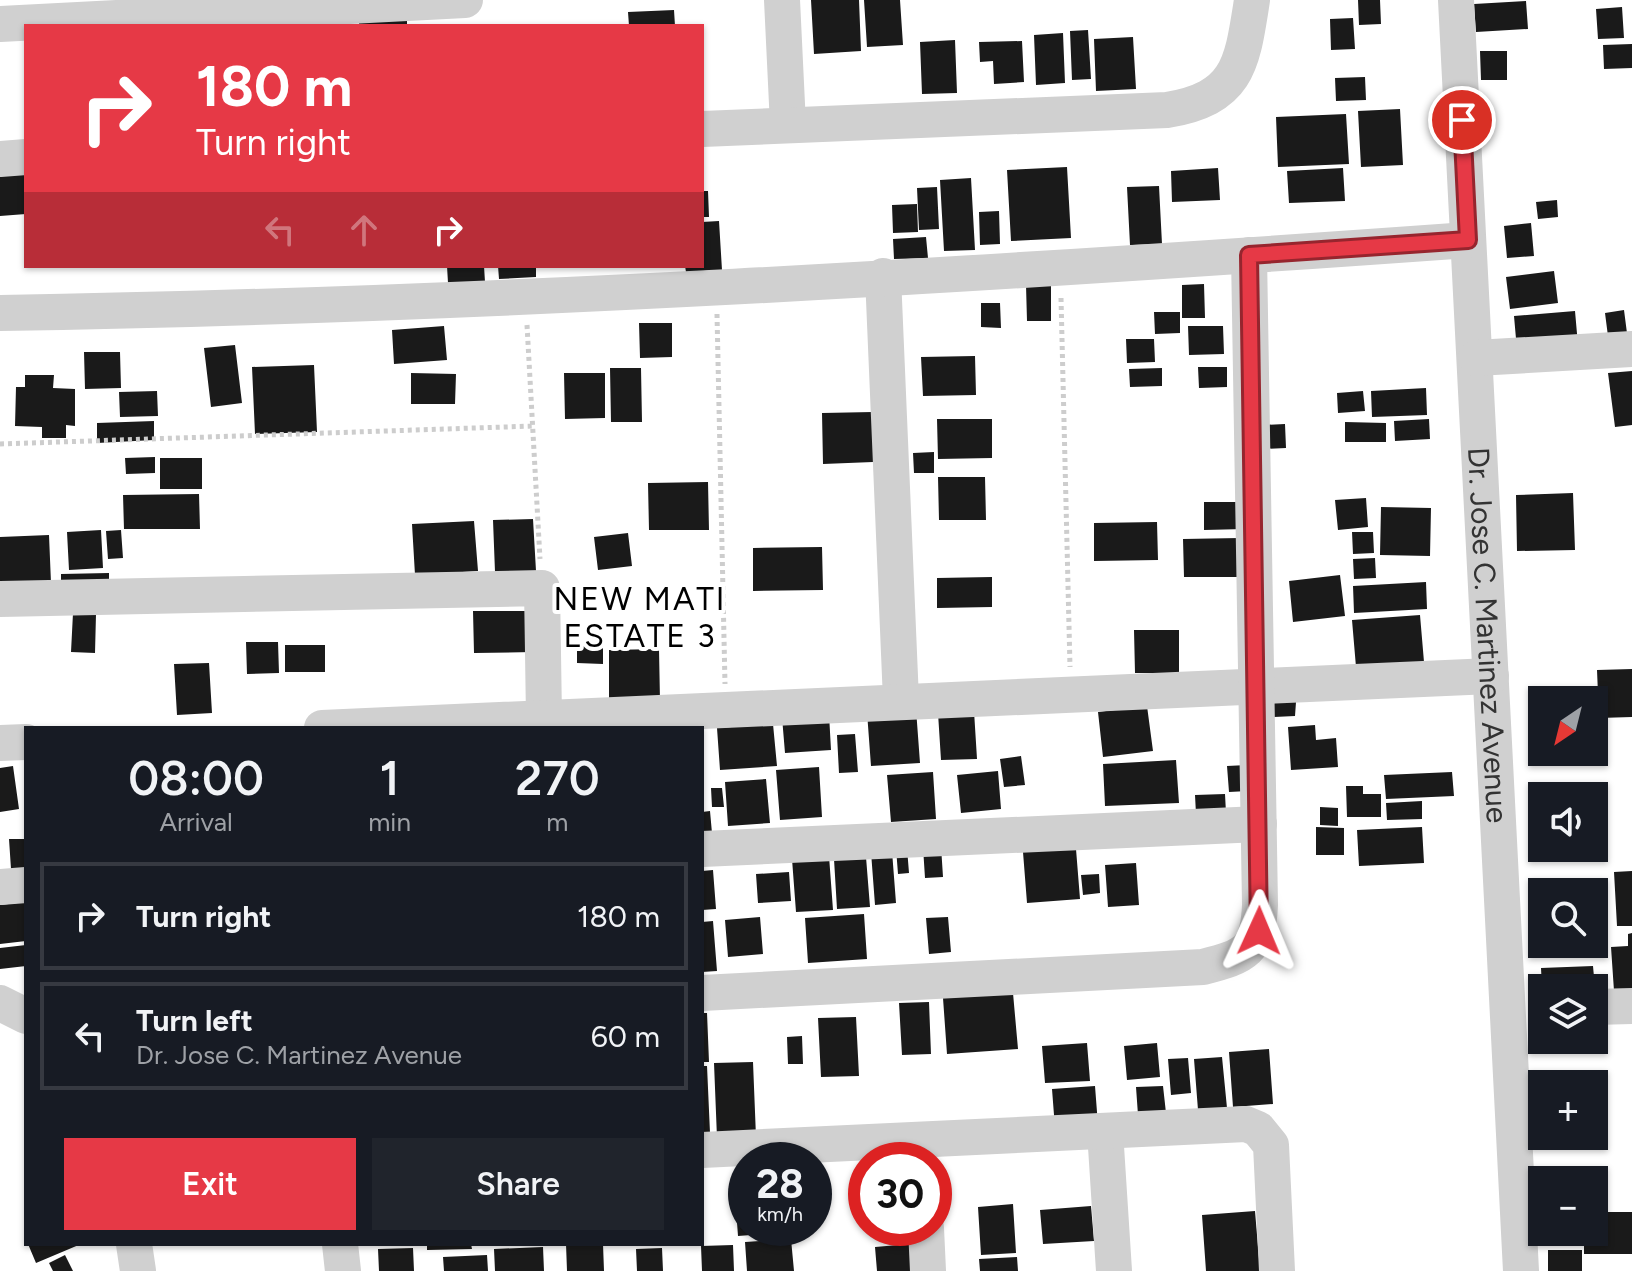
<!DOCTYPE html>
<html lang="en">
<head>
<meta charset="utf-8">
<style>
	:root { --surface:#171b24; --page:#20242c; --text:#f1f3f6; --muted:#9ea1a6; --line:#363941; --accent:#e63946 }
	body { margin:0; font-family:Figtree,sans-serif; background:var(--page); color:var(--text); height:100vh; display:flex; flex-direction:column; font-size:30px; white-space:nowrap }
	* { box-sizing:border-box; margin:0 }
	p { font-size:26px; color:var(--muted) }
	.icon { flex:none; width:44px; height:44px; fill:none; stroke:currentColor; stroke-width:2; stroke-linecap:round; stroke-linejoin:round }
	.map { position:relative; flex:1; overflow:hidden }
	.panel { position:absolute; left:24px; top:726px; width:680px; height:520px; display:flex; flex-direction:column; background:var(--surface); border-radius:0px; box-shadow:0 2px 6px #0004 }
	.panel>* { flex:none }
	.top-card { position:absolute; left:24px; top:24px; width:680px; height:244px; border-radius:0px; box-shadow:0 2px 6px #0004; background:#e63946; color:#fff; overflow:hidden }
	.needle { width:52px; rotate:215deg }
	.tools { position:absolute; left:1528px; top:686px; display:grid; gap:16px }
	.tools a { display:grid; place-items:center; width:80px; height:80px; border-radius:0px; background:var(--surface); box-shadow:0 2px 6px #0004; font-size:40px }
	.speed { position:absolute; left:728px; top:1142px; display:flex; gap:16px; font-size:40px; font-weight:700; text-align:center }
	.speed>* { display:grid; place-content:center; width:104px; height:104px; border-radius:50%; background:var(--surface); box-shadow:0 2px 6px #0004; line-height:1 }
	.speed small { font-size:20px; font-weight:400 }
	.speed .limit { border:12px solid #d22; background:#fff; color:#111 }
	.pin { position:absolute; display:grid; place-items:center; width:68px; height:68px; color:#fff; margin:-34px; border:4px solid #fff; border-radius:50%; box-shadow:0 2px 8px #0007 }
	.me { position:absolute; width:88px; margin:-44px; rotate:1deg; stroke-linejoin:round; filter:drop-shadow(0 0 6px #0008) }
	.turn { display:flex; align-items:center; gap:28px; height:168px; padding:0 40px; font-size:36px }
	.turn .icon { width:104px; height:104px; stroke-width:2.5 }
	.turn b { display:block; font-size:56px; line-height:68px }
	.lanes { display:flex; align-items:center; height:76px; padding:0 40px; background:#0003; justify-content:center; gap:40px; direction:ltr }
	.lanes .off { opacity:.35 }
	.eta { display:flex; justify-content:space-evenly; align-items:center; height:136px; text-align:center }
	.eta b { font-size:48px; font-weight:600; line-height:56px }
	.action { display:flex; gap:16px; margin-top:auto; padding:16px 40px }
	.action a { flex:1; height:92px; border-radius:0px; background:var(--accent); color:#fff; font-size:32px; font-weight:600; line-height:92px; text-align:center }
	.action a+a { background:var(--page); color:var(--text) }
	ul { padding:0; list-style:none }
	li { display:flex; align-items:center; gap:24px; height:108px; margin:0 16px 12px; padding:0 24px; border:4px solid var(--line); border-radius:0px }
	li div { flex:1 }
	li b { display:block; font-size:30px }
	li em { font-style:normal }
	.map>svg:first-child { display:block }
</style>
</head>
<body>
<div class="map">
<svg width="1632" height="1271" viewBox="0 0 1632 1271">
	<rect width="100%" height="100%" fill="#fff"/>
	<path fill="#1a1a1a" d="M811,0H859L861,51L814,54Z
		M864,0H900L903,45L867,47Z
		M1358,0H1380L1381,24L1359,25Z
		M1526,1L1528,29L1476,32L1474,4Z
		M1622,7L1624,38L1598,39L1596,9Z
		M674,10L675,26H629L628,12Z
		M1353,18L1355,49L1331,50L1330,19Z
		M407,19V26H359V21Z
		M1088,30L1091,79L1072,80L1070,31Z
		M1063,33L1065,83L1036,85L1034,35Z
		M1133,37L1136,89L1096,91L1094,39Z
		M955,40L957,93L922,94L920,42Z
		M1022,41L1024,82L994,84L993,61L980,62L979,42Z
		M1632,44V68L1604,69L1603,45Z
		M1480,51H1507V80H1481Z
		M1365,77L1366,100L1336,101L1335,78Z
		M1400,109L1403,165L1361,167L1358,111Z
		M1346,114L1349,164L1278,167L1276,117Z
		M26,161V214L0,216V162Z
		M1067,167L1071,238L1011,241L1007,170Z
		M1218,168L1220,200L1172,202L1171,171Z
		M1343,168L1345,201L1289,203L1287,171Z
		M971,178L975,250L944,251L940,180Z
		M1159,186L1162,244L1130,245L1127,187Z
		M937,187L939,229L919,230L917,188Z
		M702,191H708L709,217H702Z
		M1557,200L1558,217L1538,219L1536,202Z
		M917,204L918,232L893,233L892,205Z
		M999,211L1000,244L980,245L979,212Z
		M719,221L722,270L686,272L685,266H702V222Z
		M1531,223L1534,256L1507,258L1504,226Z
		M926,237L928,258L894,259L893,239Z
		M447,266H484L485,282L448,283Z
		M498,266H536V277L499,279Z
		M1554,271L1558,303L1510,309L1506,277Z
		M1051,284V321H1027L1026,285Z
		M1204,284L1205,318H1182V285Z
		M981,303H1000L1001,328L981,327Z
		M1624,310L1628,341L1609,344L1605,313Z
		M1575,311L1578,345L1517,350L1514,316Z
		M1154,312H1180V333L1155,334Z
		M639,323H672V357L640,358Z
		M444,326L447,360L394,364L392,330Z
		M1188,326H1223L1224,354L1189,355Z
		M1126,339H1154L1155,362L1127,363Z
		M235,345L242,403L211,407L204,348Z
		M84,352H120L121,388L85,389Z
		M975,356L976,395L923,396L921,357Z
		M314,365L317,432L255,434L252,367Z
		M1198,367H1227V387L1199,388Z
		M610,368H641L642,422H611Z
		M1162,368V386L1130,387L1129,369Z
		M1632,371V425L1615,427L1608,373Z
		M411,373L456,374L455,404H411Z
		M564,373H605V418L565,419Z
		M25,375H54L53,388L75,389V426L66,425V438H42V427L15,426L16,387H25Z
		M1426,388L1427,415L1372,417L1371,391Z
		M157,391L158,416L120,417L119,392Z
		M1363,391L1365,411L1338,413L1337,393Z
		M873,412V462L823,464L822,413Z
		M937,419H992V458L938,459Z
		M1429,419L1430,439L1395,441L1394,421Z
		M154,421V440L97,443V423Z
		M1345,422L1386,423V442H1345Z
		M1285,424L1286,448L1262,449L1261,425Z
		M934,452V473H914L913,453Z
		M155,457V473L126,474L125,458Z
		M160,458H202V489H160Z
		M938,477H985L986,520H939Z
		M708,482L709,530H649L648,483Z
		M1573,493L1575,550L1517,551L1516,495Z
		M199,494L200,529H124L123,495Z
		M1366,498L1368,527L1338,530L1335,500Z
		M1204,502H1245V529L1204,530Z
		M1381,507L1431,508L1430,556L1380,555Z
		M533,519L536,571L495,572L493,520Z
		M474,521L478,571L415,575L412,524Z
		M1157,522L1158,560L1094,561V523Z
		M101,530L103,568L69,570L67,532Z
		M121,530L123,558L108,559L106,531Z
		M1352,532H1373L1374,553L1353,554Z
		M628,533L632,566L598,570L594,537Z
		M49,535L51,583L0,585V537Z
		M1240,538L1241,577H1184L1183,539Z
		M822,547L823,590L753,591V548Z
		M1375,558L1376,578L1354,579L1353,559Z
		M109,573V594H61V574Z
		M1340,575L1345,616L1293,622L1289,581Z
		M992,577V607L937,608V578Z
		M1426,582L1427,609L1354,613L1353,586Z
		M473,611H532L533,652L474,653Z
		M73,613L96,614L95,653L71,652Z
		M1420,615L1424,662L1356,667L1352,620Z
		M1134,630H1179V673H1135Z
		M246,642H278L279,673L247,674Z
		M285,645H325V672H285Z
		M577,646H603V664L577,663Z
		M659,649L660,701H609V650Z
		M209,663L212,713L177,715L174,664Z
		M1632,669V717L1599,718L1597,670Z
		M1274,702H1296L1295,716L1274,717Z
		M1147,706L1153,751L1103,757L1098,712Z
		M916,709L920,763L871,766L867,712Z
		M974,711L977,759L941,760L938,713Z
		M829,714L831,750L785,753L782,717Z
		M773,724L777,766L720,770L717,728Z
		M1315,725L1316,740L1336,738L1338,767L1291,770L1288,727Z
		M855,734L858,772L839,773L837,735Z
		M1021,756L1025,785L1004,787L1000,759Z
		M1176,760L1179,803L1105,806L1103,764Z
		M1247,765L1248,791L1229,792L1227,766Z
		M13,766L19,809L0,812V768Z
		M819,767L822,817L780,820L776,770Z
		M998,771L1001,809L961,813L957,775Z
		M933,772L936,819L891,822L887,775Z
		M1452,772L1454,796L1386,799L1384,775Z
		M766,779L770,823L728,826L725,782Z
		M1346,786H1363V794H1381V817H1347Z
		M711,788H722L724,807H712Z
		M1225,794L1226,813L1196,814L1195,795Z
		M1422,801V819L1387,820L1386,803Z
		M1320,807L1338,808V826L1320,825Z
		M710,811L712,833H702V812Z
		M1316,827L1344,828V855H1316Z
		M1422,827L1424,863L1359,866L1357,830Z
		M9,839H26V868L11,869Z
		M941,846L943,877L925,878L923,847Z
		M896,848H907L909,873L898,874Z
		M1076,849L1080,899L1027,903L1023,852Z
		M892,851L896,903L875,905L871,852Z
		M829,856L833,910L796,912L792,859Z
		M866,857L870,907L837,909L834,859Z
		M1136,863L1139,905L1108,907L1105,865Z
		M713,870L716,909L702,910V871Z
		M1632,871V926H1617L1614,872Z
		M789,872L791,901L758,903L756,874Z
		M1099,874L1100,893L1083,895L1081,875Z
		M26,902V941L0,944V905Z
		M864,914L867,959L808,963L805,918Z
		M760,917L763,954L728,957L725,920Z
		M948,917L951,952L929,954L926,918Z
		M713,921L717,971L702,972V922Z
		M1632,933V990L1614,991L1611,947L1628,946V934Z
		M26,945V966L0,969V948Z
		M1593,966L1595,988H1542L1541,968Z
		M1013,993L1018,1049L947,1054L943,998Z
		M929,1002L931,1054L902,1055L899,1003Z
		M702,1013H707L709,1062H702Z
		M856,1017L859,1076L821,1077L818,1018Z
		M802,1036L803,1064H788L787,1037Z
		M1087,1043L1090,1081L1045,1083L1042,1046Z
		M1157,1043L1160,1077L1127,1080L1124,1046Z
		M1269,1049L1273,1104L1233,1107L1229,1052Z
		M1222,1057L1227,1108L1198,1110L1194,1059Z
		M1188,1058L1191,1093L1171,1095L1168,1059Z
		M753,1062L756,1137L717,1138L714,1063Z
		M702,1066H707L710,1133H702Z
		M1095,1086L1098,1125L1055,1128L1052,1089Z
		M1163,1086L1166,1113L1138,1115L1136,1087Z
		M746,1194V1228H792V1232L738,1236L735,1195Z
		M1013,1204L1016,1253L981,1255L978,1207Z
		M1091,1206L1094,1241L1043,1244L1040,1210Z
		M1255,1211L1260,1271H1206L1202,1215Z
		M1594,1212H1632V1254H1584V1245L1578,1246V1232H1594Z
		M791,1239L794,1271H747L745,1242Z
		M28,1244H81L36,1263Z
		M427,1244H471L472,1249L427,1250Z
		M566,1244H603L604,1271H567Z
		M910,1244L912,1271H877L875,1247Z
		M733,1245L734,1271H702L701,1246Z
		M543,1247L544,1271H495L494,1249Z
		M413,1248L414,1271H379L378,1249Z
		M662,1248L663,1271H637L636,1249Z
		M1548,1250H1582V1271H1548Z
		M65,1255L73,1271H53L49,1263Z
		M487,1255L488,1271H444L443,1257Z
		M1017,1257L1018,1271H980L979,1259Z"/>
	<g fill="none" stroke-linecap="round" stroke-linejoin="round">
		<path stroke="#cdcdcd" stroke-width="5" stroke-dasharray="4 4" stroke-linecap="butt" d="M1061,298L1070,667
			M717,314L725,684
			M527,325L540,559
			M0,444L534,426"/>
		<g stroke="#d0d0d0" stroke-width="36">
			<path d="M782,0L788,125"/>
			<path id="s1" d="M1456,0L1521,1271"/>
			<path d="M0,24L465,0"/>
			<path d="M702,129L1167,110C1239,98 1242,64 1252,0"/>
			<path d="M0,159L26,157"/>
			<path d="M883,276L901,700"/>
			<path d="M0,313C490,305 979,275 1468,240"/>
			<path d="M1476,358L1632,349"/>
			<path d="M0,599L542,588L544,718"/>
			<path d="M322,728L1491,676"/>
			<path d="M0,743L26,742"/>
			<path d="M702,849L1259,824"/>
			<path d="M0,887L26,885"/>
			<path d="M702,993L1203,967C1246,956 1258,951 1260,905L1249,255"/>
			<path d="M0,1003L26,1016"/>
			<path d="M1594,1007L1632,1006"/>
			<path d="M1105,1131L1114,1271"/>
			<path d="M702,1150L1246,1124L1258,1129L1271,1145L1277,1271"/>
			<path d="M926,1228L928,1271"/>
			<path d="M134,1244L138,1271"/>
			<path d="M340,1244L343,1271"/>
		</g>
	</g>
	<g fill="none" stroke-linecap="round" stroke-linejoin="round">
		<defs>
			<path id="route" d="M1259,931L1249,255L1468,240L1462,120"/>
		</defs>
		<use href="#route" stroke="#96252e" stroke-width="20"/>
		<use href="#route" stroke="#e63946" stroke-width="14"/>
	</g>
	<g text-anchor="middle" dominant-baseline="central" stroke-width="8" stroke-linejoin="round" paint-order="stroke">
		<g font-size="30" fill="#333" stroke="#fff">
			<text stroke="none"><textPath href="#s1" startOffset="636">Dr. Jose C. Martinez Avenue</textPath></text>
		</g>
		<g font-size="32" letter-spacing="2" fill="#000" stroke="#fff">
			<text x="640" y="599">NEW MATI<tspan x="640" dy="37">ESTATE 3</tspan></text>
		</g>
	</g>
</svg>
<div class="tools">
<a><svg class="needle" viewBox="-14 -14 28 28"><path d="M0-13l5 13h-10z" fill="#e53935"/><path d="M0 13l5-13h-10z" fill="#9ea1a6"/></svg></a>
<a><svg class="icon" aria-label="sound" viewBox="0 0 24 24"><path d="M4 9h4l5-4v14l-5-4H4zM17 9q2 3 0 6"/></svg></a>
<a><svg class="icon" aria-label="search" viewBox="0 0 24 24"><circle cx="10" cy="10" r="6"/><path d="M15 15l6 6"/></svg></a>
<a><svg class="icon" aria-label="layers" viewBox="0 0 24 24"><path d="M12 4l9 5-9 5-9-5zM3 14l9 5 9-5"/></svg></a>
<a>+</a>
<a>−</a>
</div>
<div class="speed"><div>28<small>km/h</small></div><div class="limit">30</div></div>
<div class="pin" style="left:1462px;top:120px;background:#d93025"><svg class="icon" aria-label="arrive" viewBox="0 0 24 24"><path d="M6 21V4h12l-3 4 3 4H6"/></svg></div>
<svg class="me" style="left:1259px;top:931px" viewBox="-20 -20 40 40"><path d="M0-17L14 15 0 8-14 15z" fill="#e63946" stroke="#fff" stroke-width="4"/></svg>
<div class="top-card">
<div class="turn"><svg class="icon" aria-label="right" viewBox="0 0 24 24"><path d="M7 20v-9h11M14 6l5 5-5 5"/></svg><div><b>180 m</b>Turn right</div></div>
<div class="lanes"><svg class="icon off" aria-label="left" viewBox="0 0 24 24"><path d="M17 20v-9H6M10 6l-5 5 5 5"/></svg><svg class="icon off" aria-label="ahead" viewBox="0 0 24 24"><path d="M12 20V5M6 11l6-6 6 6"/></svg><svg class="icon" aria-label="right" viewBox="0 0 24 24"><path d="M7 20v-9h11M14 6l5 5-5 5"/></svg></div>
</div>
<section class="panel">
<div class="eta">
<div><b>08:00</b><p>Arrival</p></div>
<div><b>1</b><p>min</p></div>
<div><b>270</b><p>m</p></div>
</div>
<ul>
<li><svg class="icon" aria-label="right" viewBox="0 0 24 24"><path d="M7 20v-9h11M14 6l5 5-5 5"/></svg><div><b>Turn right</b></div><em>180 m</em></li>
<li><svg class="icon" aria-label="left" viewBox="0 0 24 24"><path d="M17 20v-9H6M10 6l-5 5 5 5"/></svg><div><b>Turn left</b><p>Dr. Jose C. Martinez Avenue</p></div><em>60 m</em></li>
</ul>
<div class="action"><a>Exit</a><a>Share</a></div>
</section>
</div>
</body>
</html>
